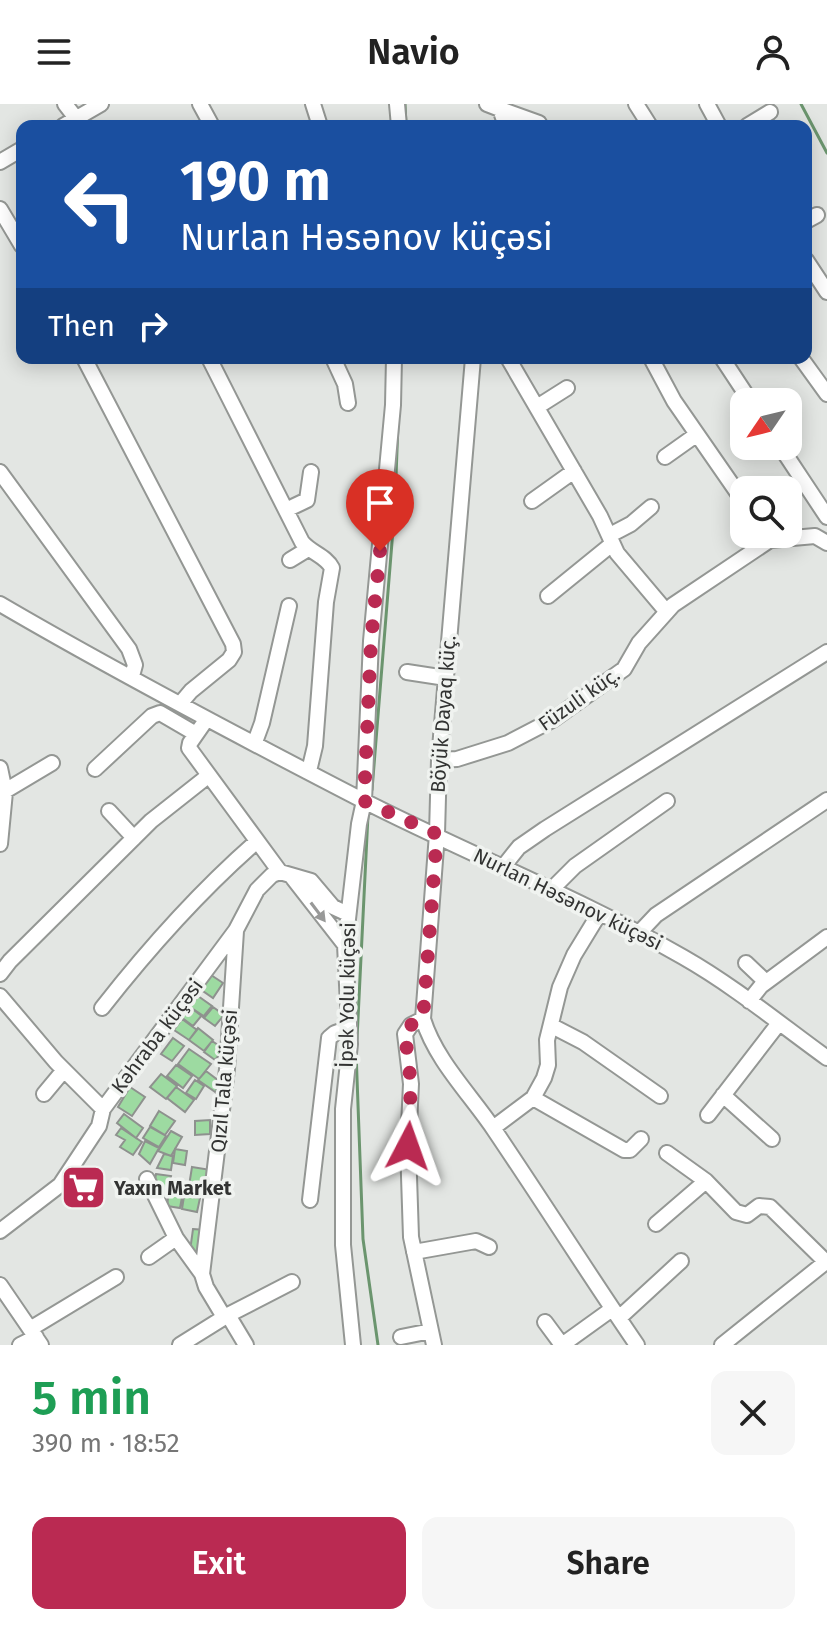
<!DOCTYPE html>
<html lang="en">
<head>
<meta charset="utf-8">
<style>
	:root { --surface:#fff; --page:#f6f6f6; --text:#222; --muted:#767676; --accent:#ba2a52 }
	body { margin:0; font-family:"Fira Sans",sans-serif; background:var(--page); color:var(--text); height:100vh; display:flex; flex-direction:column; font-size:30px; white-space:nowrap }
	* { box-sizing:border-box; margin:0 }
	p { font-size:26px; color:var(--muted) }
	.icon { flex:none; width:44px; height:44px; fill:none; stroke:currentColor; stroke-width:2; stroke-linecap:round; stroke-linejoin:round }
	.map { position:relative; height:1241px; overflow:hidden }
	.drawer { display:flex; flex-direction:column; background:var(--surface); flex:1 }
	.drawer>* { flex:none }
	.hud { position:absolute; left:16px; top:16px; width:796px; height:244px; border-radius:16px; box-shadow:0 4px 20px #0003; background:#1a4fa0; color:#fff; overflow:hidden }
	.needle { width:52px; rotate:235deg }
	.controls { position:absolute; left:730px; top:284px; display:grid; gap:16px }
	.controls a { display:grid; place-items:center; width:72px; height:72px; border-radius:16px; background:var(--surface); box-shadow:0 4px 20px #0003; font-size:40px }
	.pin { position:absolute; display:grid; place-items:center; width:68px; height:68px; color:#fff; margin:-82px -34px; border-radius:50% 50% 50% 0; rotate:-45deg; box-shadow:0 0 8px #0007 }
	.pin .icon { rotate:45deg }
	.me { position:absolute; width:88px; margin:-44px; rotate:4deg; stroke-linejoin:round; filter:drop-shadow(0 0 6px #0008) }
	.turn { display:flex; align-items:center; gap:28px; height:168px; padding:0 32px; font-size:36px }
	.turn .icon { width:104px; height:104px; stroke-width:2.5 }
	.turn b { display:block; font-size:56px; line-height:68px }
	.then { display:flex; align-items:center; height:76px; padding:0 32px; background:#0003; gap:16px; font-size:30px }
	.round { display:grid; place-items:center; flex:none; width:84px; height:84px; border-radius:16px; background:var(--page) }
	.headline { display:flex; align-items:center; justify-content:space-between; height:136px; padding:0 32px }
	h1 { font-size:48px; font-weight:600; line-height:60px; color:#1e9e55 }
	.button { display:flex; gap:16px; margin-top:auto; padding:16px 32px }
	.button a { flex:1; height:92px; border-radius:16px; background:var(--accent); color:#fff; font-size:32px; font-weight:600; line-height:92px; text-align:center }
	.button a+a { background:var(--page); color:var(--text) }
	header { display:flex; justify-content:space-between; align-items:center; height:104px; padding:0 32px; background:var(--surface); font-size:36px; font-weight:600 }
	.map>svg:first-child { display:block }
</style>
</head>
<body>
<header><svg class="icon" aria-label="menu" viewBox="0 0 24 24"><path d="M4 6h16M4 12h16M4 18h16"/></svg>Navio<svg class="icon" aria-label="person" viewBox="0 0 24 24"><circle cx="12" cy="8" r="4"/><path d="M4 21q1-7 8-7t8 7"/></svg></header>
<div class="map">
<svg width="827" height="1241" viewBox="0 0 827 1241">
	<rect width="100%" height="100%" fill="#e3e6e3"/>
	<g fill="none" stroke-linecap="round" stroke-linejoin="round">
		<path stroke="#6b956e" stroke-width="3" d="M405,0L406,22
			M801,0L827,49
			M372,686L395,401L398,318
			M357,935L368,711
			M356,947L363,1135L378,1241"/>
	</g>
	<path fill="#9ddaa1" stroke="#8e918e" stroke-width="2" d="M211,871L223,879L213,894L200,885Z
		M198,892L212,902L203,913L190,903Z
		M190,903L202,911L193,922L181,913Z
		M213,903L224,911L215,922L204,914Z
		M182,915L197,926L189,936L174,926Z
		M198,924L213,936L204,947L189,936Z
		M173,934L184,942L172,957L161,950Z
		M212,937L224,945L215,956L204,948Z
		M189,945L211,960L199,975L178,960Z
		M176,961L192,972L183,984L167,972Z
		M206,967L223,980L221,992L198,976Z
		M161,970L177,982L166,995L150,983Z
		M195,976L204,982L196,995L186,989Z
		M130,983L145,993L132,1012L118,1003Z
		M176,983L194,996L185,1008L167,994Z
		M159,1007L175,1017L165,1031L150,1022Z
		M124,1010L143,1024L136,1034L117,1019Z
		M210,1016V1030L195,1031V1017Z
		M150,1023L166,1032L159,1043L143,1034Z
		M121,1024L142,1038L133,1051L120,1043L125,1036L116,1031Z
		M171,1027L182,1033L171,1052L158,1047Z
		M145,1037L159,1044L150,1060L139,1050Z
		M175,1045L187,1047L185,1061L173,1059Z
		M164,1050L173,1052L171,1066L157,1064Z
		M192,1063L211,1066L208,1091L188,1088Z
		M156,1070L171,1072L167,1089L153,1086Z
		M169,1086L183,1088L180,1104L167,1102Z
		M184,1092L200,1094L197,1108L182,1105Z
		M193,1125L205,1126L202,1149L190,1147Z"/>
	<g fill="none" stroke-linecap="round" stroke-linejoin="round">
		<defs>
			<path id="minor" d="M65,0L82,22
				M200,0L212,22
				M313,0L320,22
				M397,0L399,22
				M487,0L500,5L506,22
				M636,0L650,22
				M707,0L719,22
				M500,5L539,19
				M63,22L101,0
				M747,22L770,8
				M0,58L22,45
				M0,105L22,142
				M806,117L817,111
				M806,156L827,188
				M84,254L233,540L234,548L229,556L191,587L180,600
				M209,254L302,438C311,449 326,452 332,464L326,498L315,642L309,667
				M333,254L345,280L348,299
				M473,254L439,656L437,730L423,915C436,957 471,991 495,1027C543,1098 589,1171 637,1241
				M508,254L600,412L617,449L666,507
				M651,254L674,297L744,398
				M722,254L751,298
				M801,254L827,290
				M537,303L567,284
				M780,342L827,413
				M665,353L696,331
				M0,368L129,545L135,561L132,572
				M532,397L574,367
				M286,406L307,396L311,368
				M610,431L631,420L651,403
				M290,456L308,445
				M548,492L612,440
				M0,500C118,569 240,633 362,696C468,750 580,794 683,853C734,882 780,920 827,954
				M407,568L446,574
				M206,616L190,639L189,644L280,768L311,777L333,803L348,810
				M255,638L262,619L289,502
				M439,656L457,655L508,639L554,615L624,565L639,539L673,501L770,436L815,432L827,439
				M0,664L5,688L0,740
				M95,665L152,612L160,609L196,630
				M0,690L52,659
				M109,707L134,734
				M503,763L519,743L545,725L827,548
				M292,773L345,841
				M551,786L575,762L667,697
				M639,829L656,811L827,696
				M746,859L766,878
				M0,870L10,857L151,717L208,672
				M0,892L56,958L103,1005
				M749,897L761,882L827,833
				M102,904C149,844 199,788 256,738
				M423,915L411,921L405,930L411,980L408,1042L411,1133L434,1241
				M552,922L583,938L660,992
				M44,990L64,966
				M723,991L772,1035
				M533,994L624,1046H630L641,1035
				M708,1011L779,919
				M493,1024L533,994L544,974L548,961L547,936L560,883L574,851L599,810
				M667,1049L706,1077L736,1108L747,1111L759,1102L770,1103L826,1158
				M147,1075L176,1134L202,1170
				M310,1096L329,934L335,929L349,924
				M656,1120L706,1077
				M0,1127L60,1081L99,1022L103,1005L236,826L257,786L272,771L280,768
				M414,1148L476,1137L489,1143
				M149,1153L176,1134
				M0,1181L41,1241
				M228,1211L246,1241
				M224,1213L206,1183L202,1170L227,965L236,827
				M619,1214L681,1157
				M545,1218L562,1241
				M30,1225L116,1173
				M401,1233L431,1227
				M20,1241L36,1233
				M180,1241L228,1211L292,1178
				M353,1241L343,1141V1005L350,940L345,841L359,720L364,697L371,537L393,301L394,254
				M562,1241L612,1205
				M722,1241L827,1157"/>
		</defs>
		<use href="#minor" stroke="#949794" stroke-width="18"/>
		<use href="#minor" stroke="#fff" stroke-width="14"/>
	</g>
	<defs><path id="oneway-solid" d="M-6-.8H1V-3.2L6.5 0L1 3.2V.8H-6Z" transform="scale(2)"/></defs>
	<use fill="#989998" href="#oneway-solid" transform="translate(318 808) rotate(53)"/>
	<g fill="none" stroke-linecap="round" stroke-linejoin="round">
		<path stroke="#ba2a52" stroke-width="14" stroke-dasharray="0 25.2" d="M380,447L371,537L364,697L437,730L423,915L411,921L405,930L411,980L408,1042"/>
	</g>
	<defs>
		<symbol id="supermarket-square" viewBox="-11 -11 22 22"><rect x="-9" y="-9" width="18" height="18" rx="4" fill="#ba2a52" stroke="#f0f3f0"/><path d="M-6-5.5h2.5l.6 2H6L4.5 2H-2.5L-4.4-4H-6ZM-1.5 3.2a1.3 1.3 0 1 0 .1 0ZM3 3.2a1.3 1.3 0 1 0 .1 0Z" fill="#fff"/></symbol>
	</defs>
	<g fill-rule="evenodd">
		<use href="#supermarket-square" x="58" y="1058" width="51" height="51"/>
	</g>
	<g text-anchor="middle" dominant-baseline="central" stroke-width="7" stroke-linejoin="round" paint-order="stroke">
		<g font-size="20" fill="#323332" stroke="#f0f3f0">
			<text transform="translate(579 595) rotate(-35)">Füzuli küç.</text>
			<text transform="translate(443 610) rotate(-86)">Böyük Dayaq küç.</text>
			<text transform="translate(568 795) rotate(26)">Nurlan Həsənov küçəsi</text>
			<text transform="translate(347 891) rotate(-89)">İpək Yolu küçəsi</text>
			<text transform="translate(157 932) rotate(-53)">Kəhraba küçəsi</text>
			<text transform="translate(224 977) rotate(-85)">Qızıl Tala küçəsi</text>
		</g>
		<g font-size="20" font-weight="bold" fill="#323332" stroke="#f0f3f0" text-anchor="start">
			<text x="114" y="1084">Yaxın Market</text>
		</g>
	</g>
</svg>
<div class="controls">
<a><svg class="needle" viewBox="-14 -14 28 28"><path d="M0-13l5 13h-10z" fill="#e53935"/><path d="M0 13l5-13h-10z" fill="#767676"/></svg></a>
<a><svg class="icon" aria-label="search" viewBox="0 0 24 24"><circle cx="10" cy="10" r="6"/><path d="M15 15l6 6"/></svg></a>
</div>
<div class="pin" style="left:380px;top:447px;background:#d93025"><svg class="icon" aria-label="arrive" viewBox="0 0 24 24"><path d="M6 21V4h12l-3 4 3 4H6"/></svg></div>
<svg class="me" style="left:408px;top:1042px" viewBox="-20 -20 40 40"><path d="M0-17L14 15 0 8-14 15z" fill="#ba2a52" stroke="#fff" stroke-width="4"/></svg>
<div class="hud">
<div class="turn"><svg class="icon" aria-label="left" viewBox="0 0 24 24"><path d="M17 20v-9H6M10 6l-5 5 5 5"/></svg><div><b>190 m</b>Nurlan Həsənov küçəsi</div></div>
<div class="then">Then<svg class="icon" aria-label="right" viewBox="0 0 24 24"><path d="M7 20v-9h11M14 6l5 5-5 5"/></svg></div>
</div>
</div>
<section class="drawer">
<div class="headline"><div><h1>5 min</h1><p>390 m · 18:52</p></div><a class="round"><svg class="icon" aria-label="close" viewBox="0 0 24 24"><path d="M6 6l12 12M18 6L6 18"/></svg></a></div>
<div class="button"><a>Exit</a><a>Share</a></div>
</section>
</body>
</html>
